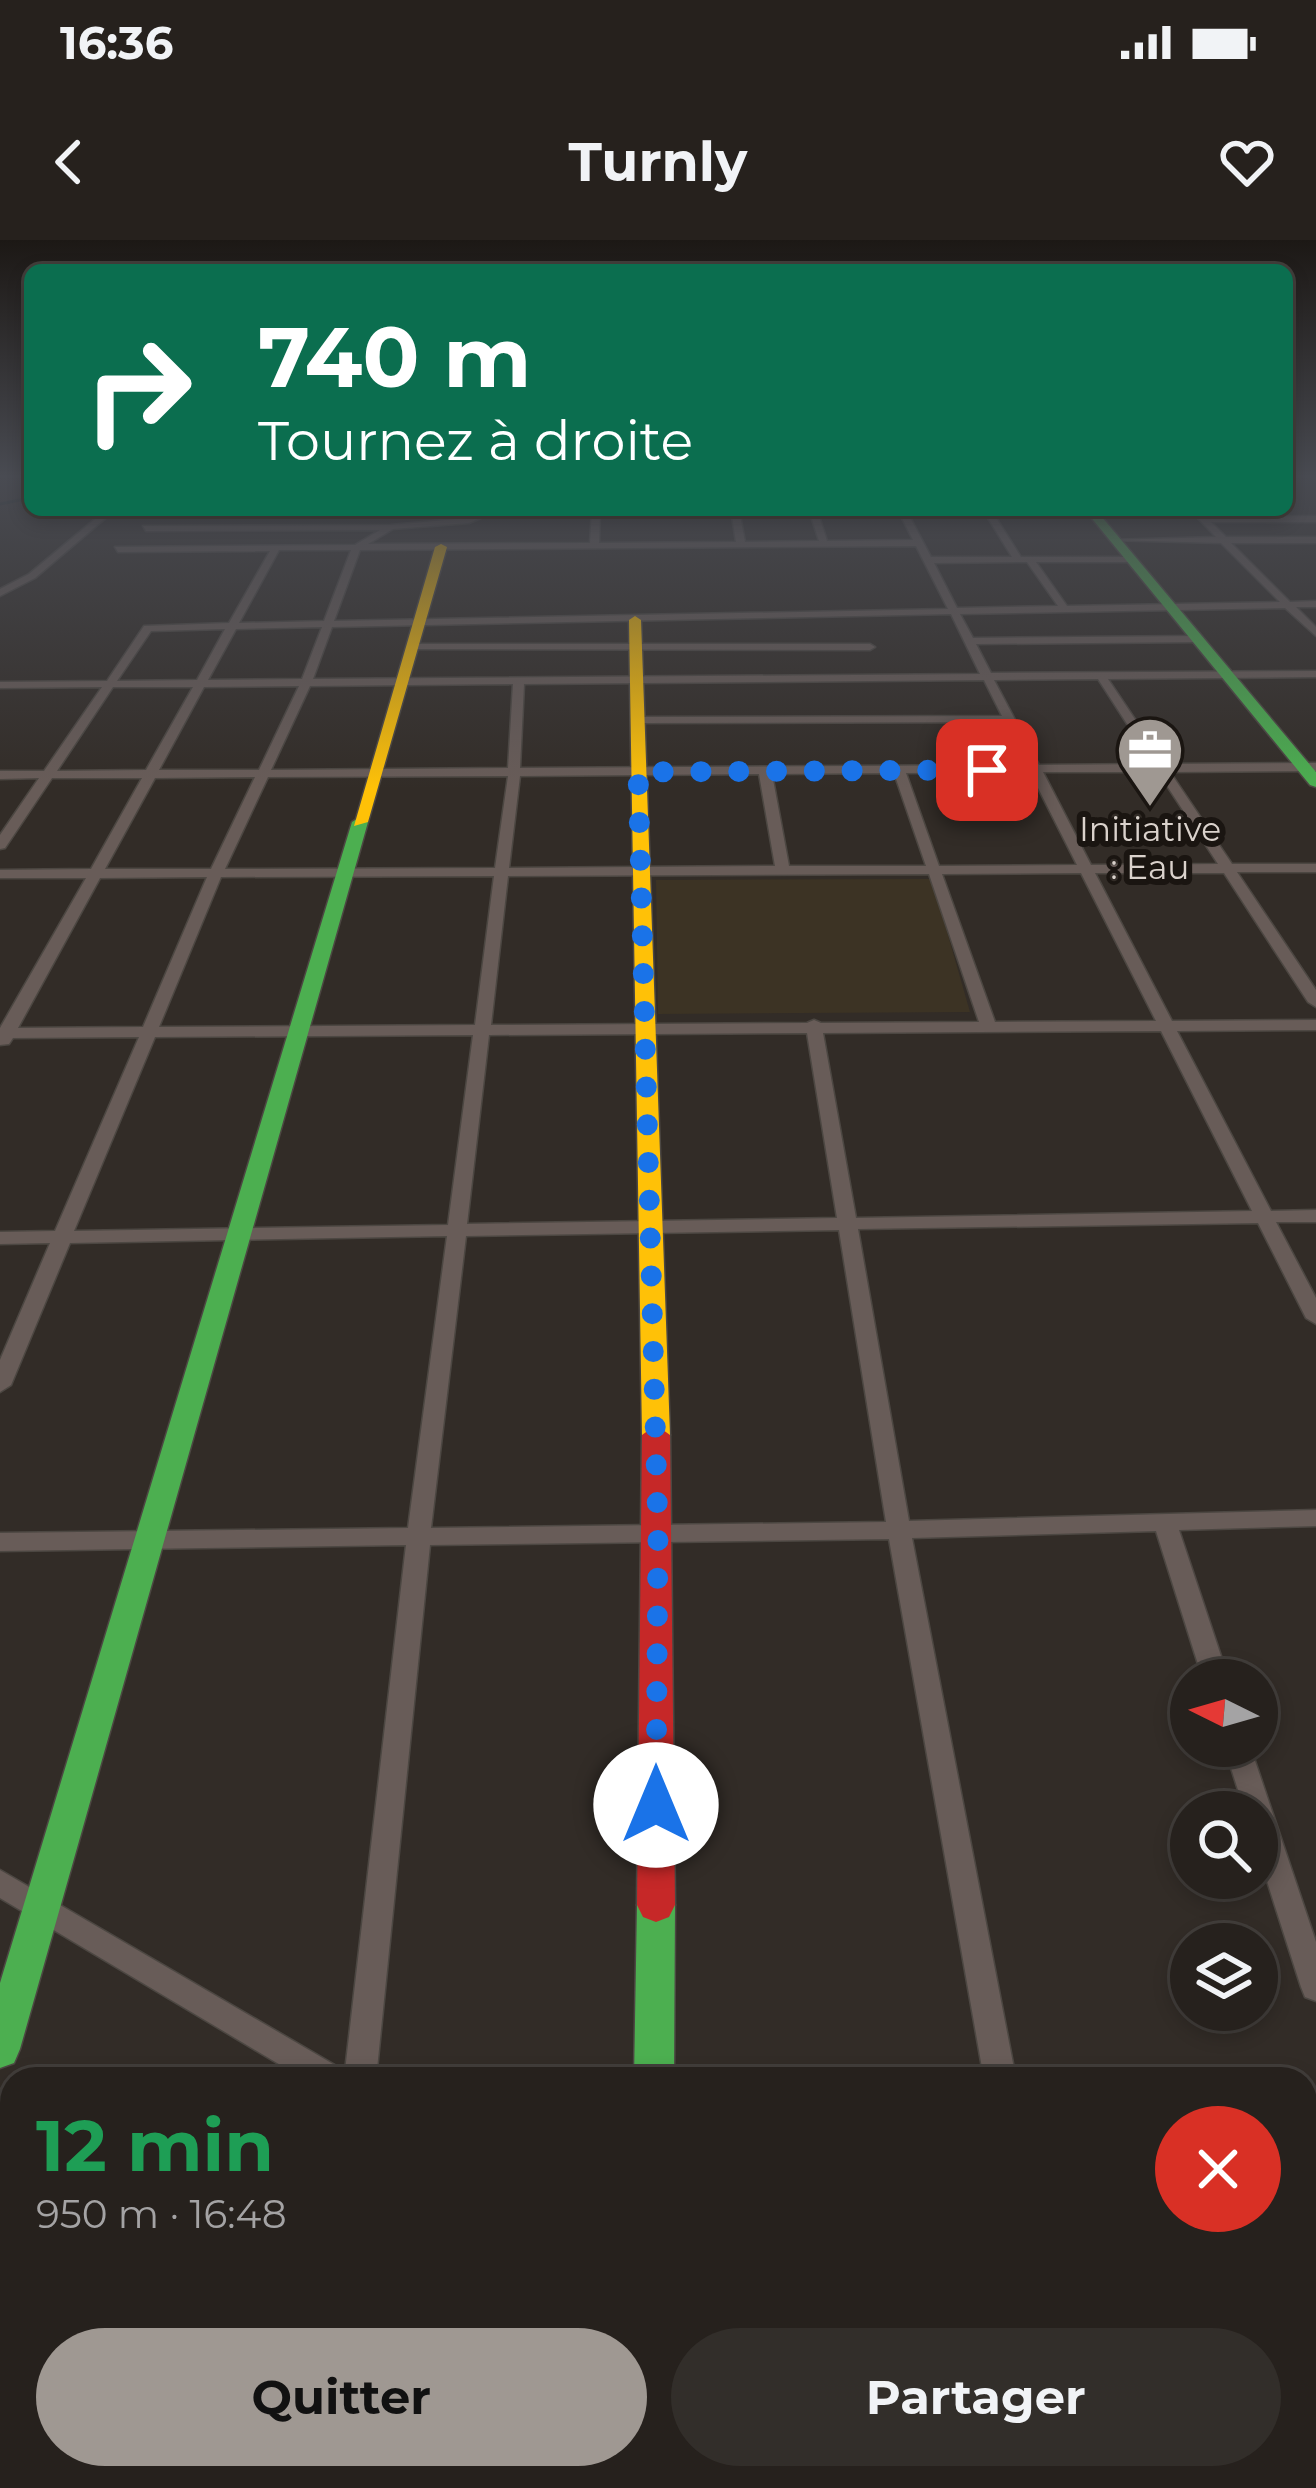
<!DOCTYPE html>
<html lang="fr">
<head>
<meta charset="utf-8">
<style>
	:root { --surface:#26211d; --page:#322e2a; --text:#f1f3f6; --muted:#a4a3a4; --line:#423e3b; --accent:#9f9892 }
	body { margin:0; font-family:Montserrat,sans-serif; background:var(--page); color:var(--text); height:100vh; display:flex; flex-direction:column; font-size:45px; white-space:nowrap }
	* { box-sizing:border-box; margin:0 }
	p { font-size:39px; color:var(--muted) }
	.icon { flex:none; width:66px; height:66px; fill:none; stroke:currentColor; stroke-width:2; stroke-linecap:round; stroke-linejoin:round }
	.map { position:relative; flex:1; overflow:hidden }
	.sheet { position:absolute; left:0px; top:1827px; width:1317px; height:423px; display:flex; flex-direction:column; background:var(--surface); border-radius:36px 36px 0 0; box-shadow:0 6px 18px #0003,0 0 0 3px var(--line) }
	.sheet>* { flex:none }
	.guide { position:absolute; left:24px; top:24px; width:1269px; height:252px; border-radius:18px; box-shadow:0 6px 18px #0003,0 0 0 3px var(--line); background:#0b6e4f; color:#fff; overflow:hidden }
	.needle { width:78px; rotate:275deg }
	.tools { position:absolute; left:1170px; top:1419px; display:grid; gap:24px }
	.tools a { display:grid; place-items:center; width:108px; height:108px; border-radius:50%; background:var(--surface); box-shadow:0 6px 18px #0003,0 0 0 3px var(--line); font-size:60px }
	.pin { position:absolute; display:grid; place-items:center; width:102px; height:102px; color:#fff; margin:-51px; border-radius:24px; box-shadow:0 6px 18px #0006 }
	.me { position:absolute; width:132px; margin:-66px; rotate:0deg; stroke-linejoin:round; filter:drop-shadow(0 0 9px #0008) }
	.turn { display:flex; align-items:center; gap:42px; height:252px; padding:0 36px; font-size:54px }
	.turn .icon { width:156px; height:156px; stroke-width:2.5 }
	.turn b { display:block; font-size:84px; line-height:102px }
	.round { display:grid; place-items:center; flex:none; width:126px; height:126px; border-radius:63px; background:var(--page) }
	.headline { display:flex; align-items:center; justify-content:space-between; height:204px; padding:0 36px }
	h1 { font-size:72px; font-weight:700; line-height:90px; color:#1e9e55 }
	.button { display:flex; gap:24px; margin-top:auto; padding:24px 36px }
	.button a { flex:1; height:138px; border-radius:72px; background:var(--accent); color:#111; font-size:48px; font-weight:700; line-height:138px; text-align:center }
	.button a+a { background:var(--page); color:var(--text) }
	.status { display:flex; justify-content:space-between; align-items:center; height:84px; padding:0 60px; background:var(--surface); direction:ltr }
	.status svg { height:33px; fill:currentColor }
	header { display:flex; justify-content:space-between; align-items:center; height:156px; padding:0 36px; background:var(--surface); font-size:54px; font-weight:700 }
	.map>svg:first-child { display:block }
</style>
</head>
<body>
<div class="status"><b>16:36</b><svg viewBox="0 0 49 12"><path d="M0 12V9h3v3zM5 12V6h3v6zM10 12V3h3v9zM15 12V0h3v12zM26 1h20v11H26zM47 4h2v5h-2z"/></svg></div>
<header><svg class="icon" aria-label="back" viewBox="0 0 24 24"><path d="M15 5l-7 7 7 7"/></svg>Turnly<svg class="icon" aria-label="heart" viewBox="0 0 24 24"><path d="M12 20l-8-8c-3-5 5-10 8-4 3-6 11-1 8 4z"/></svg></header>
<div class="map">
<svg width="1316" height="2248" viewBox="0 0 1316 2248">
	<rect width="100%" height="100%" fill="#322c27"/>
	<path fill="#3c3324" d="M932,639L970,772L658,774L656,640Z"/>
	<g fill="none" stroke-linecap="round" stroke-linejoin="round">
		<path stroke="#0c1c1c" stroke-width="3" d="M0,264L30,258"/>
		<defs>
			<path id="street" d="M1307,234H1316V240Z
				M106,270H115L35,338L0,356V349L29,334Z
				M487,270H499L469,283L393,289L368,304L590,303L592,270H600L599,303L736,302L731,270H739L745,302L819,301L809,270H817L827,301L913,300L898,270H906L931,317H1012L983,270H991L1021,317H1133L1130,322H1036L1067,366L1280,362L1221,303L1110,300L1216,297L1190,270H1199L1206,277L1316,276V282H1211L1226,297H1316V303H1231L1290,362L1316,361V367H1296L1316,387V396L1285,368L960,374L973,398L1198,396L1203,399L1198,402L976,404L991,433L1316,431V437L1108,439L1165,524L1316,523V531L1170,532L1232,624H1316V632H1237L1316,750V767L1308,762L1224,633H1095L1172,781L1316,780V790L1177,791L1271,971L1316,970V982H1276L1316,1058V1084L1306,1078L1258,983L858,989L909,1281L1316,1270V1286L1179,1290L1229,1440H1203L1156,1291L912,1298L1016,1839H984L889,1299L430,1305L376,1839H304L0,1658V1630L345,1831L406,1305L0,1311V1293L408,1288L447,996L70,1003L11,1145L0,1152V1120L50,1003L0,1004V992L55,991L139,797L13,798L9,804L0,805V788L86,638H0V630L91,629L142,538H52L5,608L0,609V595L39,538L0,539V531H44L102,447L0,448V442L107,441L144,386L229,383L270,311L118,312L115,307L355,305L380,290L146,291L143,286L391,285L468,278ZM916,306L948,369L334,381L360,310ZM279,310H351L324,381L239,383ZM1027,322L1058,366L957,368L934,323ZM951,374L980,434L313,439L332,387ZM322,387L302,439L208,440L236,389ZM225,389L197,440L117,441L151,391ZM1098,439L1153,524L1039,525L994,440ZM984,440L1002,476L637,477L631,480L637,483L1005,482L1027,525L520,528L524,444ZM513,444L508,528L271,530L310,446ZM299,446L259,530H159L204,447ZM113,447H193L146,530L57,531ZM1030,532L1077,625L939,626L906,533ZM1043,532H1158L1218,624L1091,625ZM894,533L926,626H789L772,534ZM759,534L775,626L509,628L520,536ZM508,536L495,628L225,629L268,537ZM255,537L211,629H105L155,538ZM1081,633L1156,781L995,782L942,634ZM929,634L979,782L821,783L814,780L807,783L491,785L508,636ZM494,636L475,785L159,787L221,637ZM207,637L143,787L18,788L100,638ZM1161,791L1252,971L856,978L823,793ZM807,793L837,978L467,984L489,795ZM473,795L448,985L74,991L155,797ZM839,990L886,1282L431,1288L466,996Z
				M411,404H870L875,407L870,410L407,409Z
				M1224,1506H1250L1316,1702V1761L1305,1757L1301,1747L1257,1610V1572H1245Z
				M289,2238H327L326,2248H288Z
				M639,2238H677V2248H639Z
				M969,2238H1022L1026,2248H973Z
				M1055,2238H1093L1095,2248H1057Z"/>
			<path id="fast" d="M1085,270H1096L1316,532V547L1310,545Z
				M360,577L368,582L20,1809L14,1823L0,1828V1743L352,582Z
				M656,1648L669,1653L675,1665L674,1839H634L637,1665L643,1653Z"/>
			<path id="slow" d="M441,304L447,307L368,582L354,586L435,307Z
				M635,376L641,380L670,1195L656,1205L642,1195L629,380Z"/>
			<path id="jam" d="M656,1185L670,1195L675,1665L669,1677L656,1682L643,1677L637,1665L642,1195Z"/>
		</defs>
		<use href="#street" stroke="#4c4742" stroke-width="3"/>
		<use href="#fast" stroke="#4c4742" stroke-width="3"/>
		<use href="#slow" stroke="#4c4742" stroke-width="3"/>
		<use href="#jam" stroke="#4c4742" stroke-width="3"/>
		<use href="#street" fill="#685c58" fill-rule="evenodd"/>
		<use href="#fast" fill="#4caf50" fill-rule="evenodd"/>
		<use href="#slow" fill="#ffc107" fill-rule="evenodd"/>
		<use href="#jam" fill="#c62828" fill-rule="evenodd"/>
	</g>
	<linearGradient id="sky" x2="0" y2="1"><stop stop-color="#1c1815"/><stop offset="0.43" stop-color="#494b52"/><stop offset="1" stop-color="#494b52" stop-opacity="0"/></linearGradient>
	<rect width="1316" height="549" fill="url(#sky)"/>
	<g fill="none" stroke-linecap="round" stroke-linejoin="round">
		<path stroke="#1a73e8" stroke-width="21" stroke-dasharray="0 37.8" d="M656,1565L658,1292L638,532L987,530"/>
	</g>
	<defs>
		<symbol id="office-pin" viewBox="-11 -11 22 30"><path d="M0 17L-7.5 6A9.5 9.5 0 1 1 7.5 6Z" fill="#9f9892" stroke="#1a1511"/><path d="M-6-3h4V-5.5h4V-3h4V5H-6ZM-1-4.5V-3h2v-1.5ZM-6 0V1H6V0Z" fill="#fff"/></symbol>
	</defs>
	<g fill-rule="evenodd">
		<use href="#office-pin" x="1112" y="472" width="76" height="104"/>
	</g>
	<g text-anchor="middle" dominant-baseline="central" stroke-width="12" stroke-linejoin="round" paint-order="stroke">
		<g font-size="33" fill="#dad2cc" stroke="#1a1511">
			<text x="1150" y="589">Initiative<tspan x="1150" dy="38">: Eau</tspan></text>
		</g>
	</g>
</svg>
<div class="tools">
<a><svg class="needle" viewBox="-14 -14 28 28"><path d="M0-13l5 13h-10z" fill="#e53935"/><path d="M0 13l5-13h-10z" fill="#a4a3a4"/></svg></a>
<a><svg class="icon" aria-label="search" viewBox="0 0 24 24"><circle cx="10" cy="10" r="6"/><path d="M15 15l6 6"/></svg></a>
<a><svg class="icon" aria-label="layers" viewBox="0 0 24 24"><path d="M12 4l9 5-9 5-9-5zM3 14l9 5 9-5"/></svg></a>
</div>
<div class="pin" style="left:987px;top:530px;background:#d93025"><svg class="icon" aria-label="arrive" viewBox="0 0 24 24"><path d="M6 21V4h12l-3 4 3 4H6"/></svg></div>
<svg class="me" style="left:656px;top:1565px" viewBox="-20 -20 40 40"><circle r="19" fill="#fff"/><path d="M0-13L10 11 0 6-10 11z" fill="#1a73e8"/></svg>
<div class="guide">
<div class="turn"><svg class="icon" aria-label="right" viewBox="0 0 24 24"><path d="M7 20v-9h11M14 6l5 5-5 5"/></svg><div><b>740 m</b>Tournez à droite</div></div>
</div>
<section class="sheet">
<div class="headline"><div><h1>12 min</h1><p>950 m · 16:48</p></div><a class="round" style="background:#d93025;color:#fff"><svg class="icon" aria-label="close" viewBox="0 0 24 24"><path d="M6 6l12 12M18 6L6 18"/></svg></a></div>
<div class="button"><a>Quitter</a><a>Partager</a></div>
</section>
</div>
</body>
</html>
